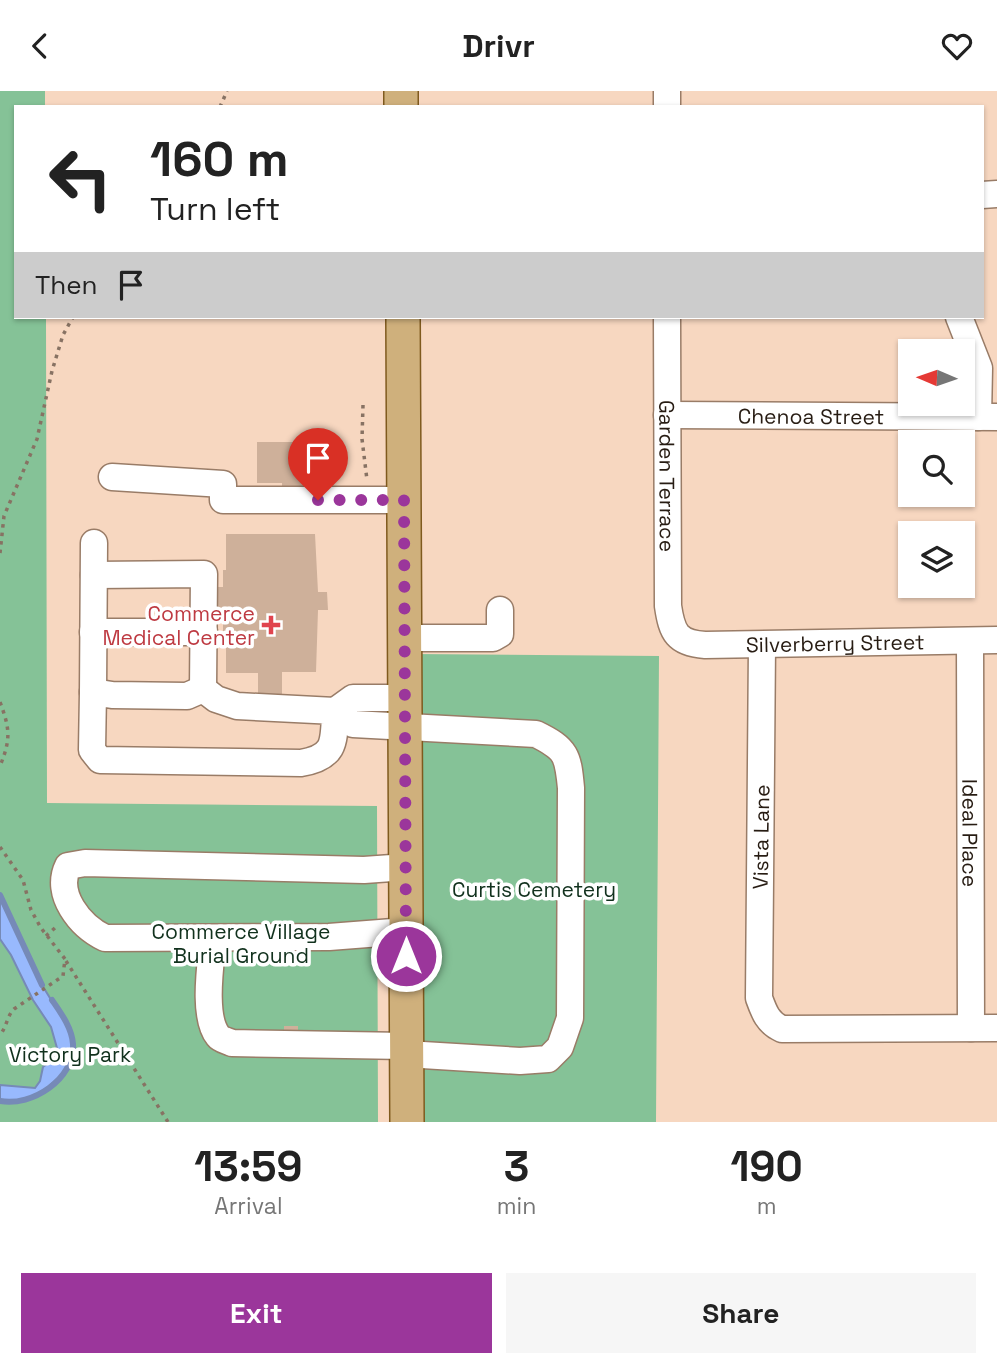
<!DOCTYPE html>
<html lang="en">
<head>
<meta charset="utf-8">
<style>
	:root { --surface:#fff; --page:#f6f6f6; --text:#222; --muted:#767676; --accent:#9b369b }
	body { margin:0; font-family:"Space Grotesk",sans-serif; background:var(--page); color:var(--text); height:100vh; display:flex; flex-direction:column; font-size:26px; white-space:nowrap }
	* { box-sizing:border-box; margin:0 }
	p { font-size:23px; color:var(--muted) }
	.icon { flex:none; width:38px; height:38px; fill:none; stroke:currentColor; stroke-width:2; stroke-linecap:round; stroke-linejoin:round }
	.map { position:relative; height:1031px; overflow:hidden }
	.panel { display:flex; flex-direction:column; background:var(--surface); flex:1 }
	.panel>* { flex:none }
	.top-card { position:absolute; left:14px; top:14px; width:970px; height:214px; border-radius:0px; box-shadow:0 2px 5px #0004; background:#fff; color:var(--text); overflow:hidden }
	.needle { width:46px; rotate:272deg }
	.controls { position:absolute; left:898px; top:248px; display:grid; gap:14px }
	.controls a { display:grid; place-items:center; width:77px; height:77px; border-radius:0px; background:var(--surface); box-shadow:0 2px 5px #0004; font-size:35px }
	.pin { position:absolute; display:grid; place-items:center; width:60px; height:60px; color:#fff; margin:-72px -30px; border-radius:50% 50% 50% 0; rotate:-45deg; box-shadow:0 0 7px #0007 }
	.pin .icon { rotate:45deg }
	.me { position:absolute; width:77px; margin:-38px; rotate:0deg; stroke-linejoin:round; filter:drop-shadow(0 0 5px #0008) }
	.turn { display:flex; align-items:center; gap:24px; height:147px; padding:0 21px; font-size:32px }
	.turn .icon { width:91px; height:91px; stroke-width:2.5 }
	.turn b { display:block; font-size:49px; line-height:60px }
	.then { display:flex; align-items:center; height:66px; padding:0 21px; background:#0003; gap:14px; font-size:26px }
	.eta { display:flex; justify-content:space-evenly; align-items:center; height:119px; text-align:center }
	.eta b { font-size:42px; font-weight:700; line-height:49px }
	.action { display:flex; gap:14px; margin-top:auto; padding:14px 21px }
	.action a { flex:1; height:80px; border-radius:0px; background:var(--accent); color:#fff; font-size:28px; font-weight:700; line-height:80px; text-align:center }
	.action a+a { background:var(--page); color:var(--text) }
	header { display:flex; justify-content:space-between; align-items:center; height:91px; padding:0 21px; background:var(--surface); font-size:32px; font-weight:700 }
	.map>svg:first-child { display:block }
</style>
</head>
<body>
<header><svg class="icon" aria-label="back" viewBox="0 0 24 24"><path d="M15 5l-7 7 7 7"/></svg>Drivr<svg class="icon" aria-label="heart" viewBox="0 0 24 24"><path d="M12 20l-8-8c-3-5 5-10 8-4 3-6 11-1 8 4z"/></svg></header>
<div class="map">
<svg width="997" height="1031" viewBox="0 0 997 1031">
	<rect width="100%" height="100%" fill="#f7d7c0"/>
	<path fill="#85c297" d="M0,0H45V16H16V226H46L47,712L377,715L378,1031H0Z
		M412,563L659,565L656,1031H409Z"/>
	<path fill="#98b9fd" stroke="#768ab7" stroke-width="2" d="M0,804L42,894L69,938L73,957L64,982L41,1002L29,1008L14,1011L0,1010V994L35,997L40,990L43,976L55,967L57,957L51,936L33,909L11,864L0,848Z"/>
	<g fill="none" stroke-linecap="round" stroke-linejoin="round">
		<path stroke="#768ab7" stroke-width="6" d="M0,804L42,894
			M0,1010C32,1016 75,988 73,953C72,937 61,922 52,909"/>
	</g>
	<path fill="#ceb09a" d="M257,351H314L317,401L282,397V392H257Z
		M226,443H315L318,501H327L328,519H318L316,581H282V605H258V582H226V546H223V522L218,523V496H223V479H226Z
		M284,935H298V946H284Z"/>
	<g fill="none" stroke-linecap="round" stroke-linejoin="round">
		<defs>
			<g id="minor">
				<path d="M667,0V16"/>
				<path d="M982,104L997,103"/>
				<path id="s1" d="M667,226L668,515C672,542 677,552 705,554L997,549"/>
				<path d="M959,226L979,277L978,326"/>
				<path id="s2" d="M667,324L997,326"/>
				<path d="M112,386L223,393V409H404"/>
				<path d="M94,484L204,483L203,598"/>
				<path d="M93,541H204"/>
				<path d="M405,547H493L500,543V519"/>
				<path id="s3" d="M970,550L971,937"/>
				<path d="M762,554L759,907C764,921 768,932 782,938L997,937"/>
				<path d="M203,598L216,608L237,615L335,620C334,651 336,666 301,672L100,669L92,659L93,601L112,604L187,605Z"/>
				<path d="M93,601L94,452"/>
				<path d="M404,607H353L335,620L353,633L536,643C567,658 568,665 571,697L570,927L560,956L548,968L520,970L406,963"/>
				<path d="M406,776L364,779L85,772L68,775C54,803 80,835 105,847L329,846L406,840"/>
				<path d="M213,847C211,871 202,925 218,945C221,949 228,950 232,952L406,955"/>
			</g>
			<path id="major" d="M401,0V16
				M403,226L407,1031"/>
		</defs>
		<use href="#minor" stroke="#997c67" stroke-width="29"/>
		<use href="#major" stroke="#7f5a1e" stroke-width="36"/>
		<path stroke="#877263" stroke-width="3.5" stroke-dasharray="3.5 5" stroke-linecap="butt" d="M220,16L227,0
			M363,314L362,348L367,389
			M0,462L4,425L37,348L52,280L63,244L73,226
			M0,611C10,638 11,648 0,675
			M0,756L23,789L31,819L41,837L65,868L63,885L14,918C7,925 7,935 0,944
			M46,845L57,835
			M66,870L168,1031"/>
		<use href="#minor" stroke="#fff" stroke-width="26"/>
		<use href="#major" stroke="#cfb07c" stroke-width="33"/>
	</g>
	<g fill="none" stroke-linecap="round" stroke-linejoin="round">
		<path stroke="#9b369b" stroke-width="12" stroke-dasharray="0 21.6" d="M318,409H404L406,865"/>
	</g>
	<path fill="#e0444e" stroke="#fff" stroke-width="2.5" d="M267.5 523.5h7v7h7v7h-7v7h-7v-7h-7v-7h7z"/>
	<g text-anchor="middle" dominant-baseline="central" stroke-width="7" stroke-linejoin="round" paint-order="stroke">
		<g font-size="21" fill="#271c13" stroke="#fff">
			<text stroke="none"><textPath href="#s2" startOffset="144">Chenoa Street</textPath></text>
			<text stroke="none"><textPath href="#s1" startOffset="159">Garden Terrace</textPath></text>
			<text stroke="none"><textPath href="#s1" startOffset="480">Silverberry Street</textPath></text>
			<text stroke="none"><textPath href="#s3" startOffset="192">Ideal Place</textPath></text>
			<text transform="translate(761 746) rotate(-89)">Vista Lane</text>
		</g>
		<g font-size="21" fill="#be3a42" stroke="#fff" text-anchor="end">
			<text x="255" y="522">Commerce<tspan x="255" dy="24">Medical Center</tspan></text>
		</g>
		<g font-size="21" fill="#11311d" stroke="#fff">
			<text x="534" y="798">Curtis Cemetery</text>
			<text x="241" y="840">Commerce Village<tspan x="241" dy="24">Burial Ground</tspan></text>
			<text x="70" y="963">Victory Park</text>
		</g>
	</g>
</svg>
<div class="controls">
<a><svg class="needle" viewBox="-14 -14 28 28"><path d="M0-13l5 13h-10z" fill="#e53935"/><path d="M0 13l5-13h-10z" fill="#767676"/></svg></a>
<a><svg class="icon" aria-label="search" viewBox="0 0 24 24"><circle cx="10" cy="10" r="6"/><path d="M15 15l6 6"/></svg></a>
<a><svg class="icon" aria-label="layers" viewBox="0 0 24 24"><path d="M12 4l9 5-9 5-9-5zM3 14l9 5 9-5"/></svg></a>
</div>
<div class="pin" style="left:318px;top:409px;background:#d93025"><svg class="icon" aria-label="arrive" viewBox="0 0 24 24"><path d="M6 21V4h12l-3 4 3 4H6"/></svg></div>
<svg class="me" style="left:406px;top:865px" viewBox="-20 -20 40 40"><circle r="17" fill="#9b369b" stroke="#fff" stroke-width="3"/><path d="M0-11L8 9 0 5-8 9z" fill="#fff"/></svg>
<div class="top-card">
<div class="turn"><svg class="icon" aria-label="left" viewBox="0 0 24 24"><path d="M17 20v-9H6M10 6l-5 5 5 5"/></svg><div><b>160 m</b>Turn left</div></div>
<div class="then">Then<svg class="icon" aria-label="arrive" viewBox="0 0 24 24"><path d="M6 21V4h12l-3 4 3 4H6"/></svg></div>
</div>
</div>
<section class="panel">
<div class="eta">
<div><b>13:59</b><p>Arrival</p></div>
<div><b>3</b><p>min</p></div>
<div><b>190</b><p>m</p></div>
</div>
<div class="action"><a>Exit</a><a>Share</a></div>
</section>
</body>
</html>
